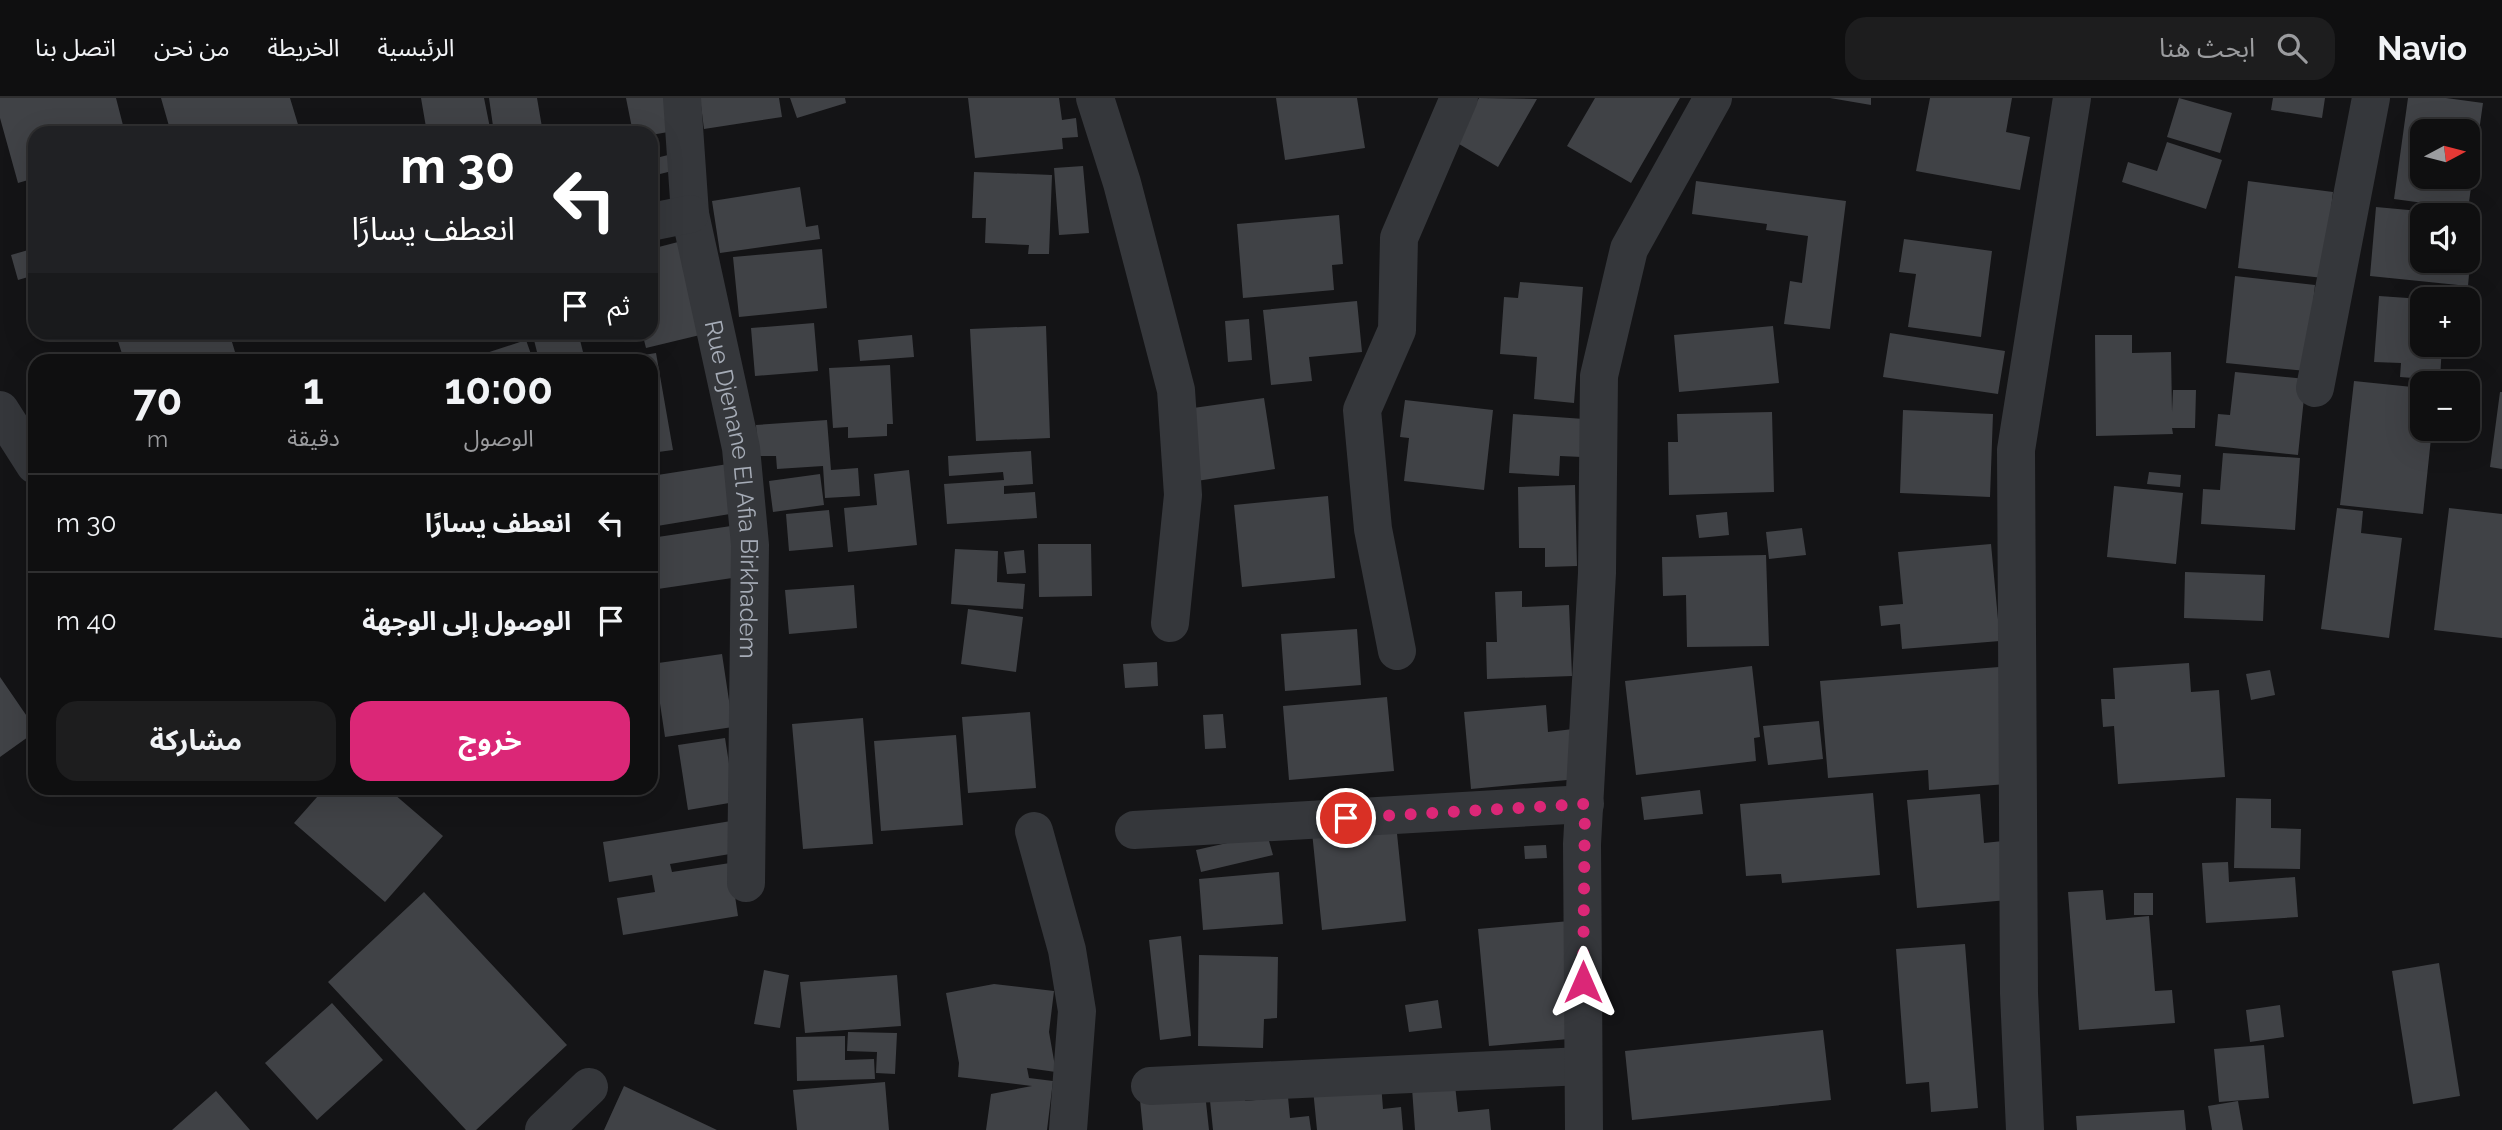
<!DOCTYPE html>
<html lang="ar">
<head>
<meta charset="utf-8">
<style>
	:root { --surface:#0f0f10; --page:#1d1d1e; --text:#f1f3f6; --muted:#9b9c9f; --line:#2f2f30; --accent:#db2777 }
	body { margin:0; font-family:Raleway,"Noto Sans Arabic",sans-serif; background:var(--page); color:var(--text); direction:rtl; height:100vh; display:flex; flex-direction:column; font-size:26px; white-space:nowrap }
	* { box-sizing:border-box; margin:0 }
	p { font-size:23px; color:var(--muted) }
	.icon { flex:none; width:38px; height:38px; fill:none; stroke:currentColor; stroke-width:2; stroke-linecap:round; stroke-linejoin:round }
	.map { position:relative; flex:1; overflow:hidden; direction:ltr }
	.drawer { position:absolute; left:28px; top:256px; width:630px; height:441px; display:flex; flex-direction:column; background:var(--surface); border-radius:21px; box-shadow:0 7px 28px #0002,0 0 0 2px var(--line); direction:rtl }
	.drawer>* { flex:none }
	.top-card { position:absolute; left:28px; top:28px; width:630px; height:214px; border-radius:21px; box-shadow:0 7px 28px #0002,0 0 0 2px var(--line); direction:rtl; background:#202124; color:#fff; overflow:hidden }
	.needle { width:46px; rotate:83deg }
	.tools { position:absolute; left:2410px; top:21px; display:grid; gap:14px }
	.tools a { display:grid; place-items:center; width:70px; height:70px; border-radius:14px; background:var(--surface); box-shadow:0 7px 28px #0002,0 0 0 2px var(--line); font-size:35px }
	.pin { position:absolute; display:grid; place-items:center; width:60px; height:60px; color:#fff; margin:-30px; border:4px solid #fff; border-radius:50%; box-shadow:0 2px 7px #0007 }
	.me { position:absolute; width:77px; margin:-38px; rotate:0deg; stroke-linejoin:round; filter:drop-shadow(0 0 5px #0008) }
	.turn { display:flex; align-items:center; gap:24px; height:147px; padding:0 28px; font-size:32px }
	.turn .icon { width:91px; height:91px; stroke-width:2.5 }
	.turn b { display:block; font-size:49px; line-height:60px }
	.then { display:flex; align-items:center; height:66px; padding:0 28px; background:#0003; gap:14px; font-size:26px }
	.eta { display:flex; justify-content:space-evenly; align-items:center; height:119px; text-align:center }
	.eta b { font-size:42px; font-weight:700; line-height:49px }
	.cta { display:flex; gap:14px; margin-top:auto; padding:14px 28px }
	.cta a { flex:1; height:80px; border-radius:21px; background:var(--accent); color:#fff; font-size:28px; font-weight:700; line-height:80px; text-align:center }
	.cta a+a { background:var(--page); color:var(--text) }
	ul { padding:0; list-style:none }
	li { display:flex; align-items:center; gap:21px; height:98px; padding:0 28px; border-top:2px solid var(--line) }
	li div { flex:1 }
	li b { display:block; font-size:26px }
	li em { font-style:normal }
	header { display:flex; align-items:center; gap:42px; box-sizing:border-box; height:98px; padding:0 35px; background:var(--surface); border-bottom:2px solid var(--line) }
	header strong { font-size:33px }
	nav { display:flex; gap:38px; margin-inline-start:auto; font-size:24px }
	.search { width:490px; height:63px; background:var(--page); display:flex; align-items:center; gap:18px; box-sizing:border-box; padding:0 24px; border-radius:21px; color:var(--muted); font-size:26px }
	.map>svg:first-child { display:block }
</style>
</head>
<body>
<header>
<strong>Navio</strong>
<div class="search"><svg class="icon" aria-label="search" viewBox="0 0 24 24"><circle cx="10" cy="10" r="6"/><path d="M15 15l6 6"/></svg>ابحث هنا</div>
<nav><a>الرئيسية</a><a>الخريطة</a><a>من نحن</a><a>اتصل بنا</a></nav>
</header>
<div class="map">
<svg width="2502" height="1032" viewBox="0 0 2502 1032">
	<rect width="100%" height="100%" fill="#141416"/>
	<path fill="#404246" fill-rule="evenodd" d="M0,0H116L125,35H35V80L18,85L0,20Z
		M161,0H290L300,33L171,35Z
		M421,0H484L491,35H427Z
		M489,0H537L543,35H494Z
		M626,0H668L674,33L651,37L633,35Z
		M700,0H779L782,19L704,31Z
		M790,0H845L846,5L797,20Z
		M968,0H1059L1062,22L1076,20L1078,39L1062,40L1063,51L975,60Z
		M1276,0H1357L1365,50L1285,62Z
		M1479,0L1537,1L1498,69L1454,43Z
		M1595,0H1680L1631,85L1567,48Z
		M1830,0H1871V7Z
		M1930,0H2012L2006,34L2030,39L2020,92L1916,73Z
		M2179,0L2232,15L2220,55L2167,39Z
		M2273,0H2325L2322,20L2271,12Z
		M2408,0H2446L2483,5L2468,111L2394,101ZM2422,33H2468V79H2422Z
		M2167,44L2222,62L2206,111L2122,84L2128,64L2157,73Z
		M672,56L676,72L656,77L652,61Z
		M1083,68L1089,135L1059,137L1054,70Z
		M974,74L1052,77L1049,156H1028L1029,147L985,145L986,120H972Z
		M1696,83L1846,103L1830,231L1784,226L1790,183L1802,185L1808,138L1766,132L1767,126L1692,116Z
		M2248,83L2333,94L2323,180L2238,170Z
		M800,89L806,129L818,127L820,141L720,155L712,103Z
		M2376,109L2441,115L2422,117V163H2468V118L2474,119L2468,188L2370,178Z
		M1339,117L1343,166L1332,167L1334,192L1243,200L1237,126Z
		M1904,141L1992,153L1981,239L1908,229L1916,176L1899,174Z
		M678,144L700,237L646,250L642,234H651V151Z
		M35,150V177L18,182L11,157Z
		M822,151L827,210L739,219L733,159Z
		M2235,178L2315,187L2306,273L2226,265Z
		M1520,184L1583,189L1574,305L1534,301L1537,259L1500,256L1504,199L1518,200Z
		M2379,198L2422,201V247H2442L2440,282L2400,279L2401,265L2374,264Z
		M1357,203L1362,254L1309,259L1312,283L1271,287L1263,212Z
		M1249,221L1252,262L1228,264L1225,223Z
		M814,225L818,273L755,278L751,230Z
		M1046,228L1050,340L976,343L970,231Z
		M1773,228L1779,285L1679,294L1674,237Z
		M115,234H229L235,254L210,262H124Z
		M532,234H578L585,262H539Z
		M1890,235L2005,253L1998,296L1883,279Z
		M912,237L914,259L860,263L858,242Z
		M2095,237H2132V255L2171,254L2172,314L2173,292H2196L2195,330H2172L2173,336L2096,338Z
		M526,242L533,262H465Z
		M656,255L673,352L651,355V262L620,261Z
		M890,267L893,326H887V338L848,340V329L833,330L829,270Z
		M2235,274L2306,281L2298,357L2215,348L2218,316L2230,317Z
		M2354,283L2422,290V331H2432L2423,416L2340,407Z
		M2500,294H2502V371L2490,369Z
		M1264,300L1275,371L1190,384L1179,312Z
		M1405,302L1493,312L1484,392L1404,383L1409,340L1400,339Z
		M1903,312L1993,316L1990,399L1900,395Z
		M1772,314L1774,394L1669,397L1668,344H1678L1677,316Z
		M1513,316L1584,321L1582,359L1560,358L1559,378L1509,375Z
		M827,322L831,372L858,370L860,398L825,400L823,368L777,371L776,358H758L756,327Z
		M1031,353L1033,386L1004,388V396L1035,394L1037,420L947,426L944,386L1004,382L1003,374L949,378L948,358Z
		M2223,355L2300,360L2295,432L2201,426L2203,391L2220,392Z
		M728,366L736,415L651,429V378Z
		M909,372L917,447L848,454L844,410L877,407L874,376Z
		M2149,374L2181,377L2180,389L2147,386Z
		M820,376L824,407L773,414L769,383Z
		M1575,387L1577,468L1545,469V450H1519L1518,389Z
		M2114,388L2183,395L2176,466L2107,459Z
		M1328,398L1335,480L1242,489L1234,407Z
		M2337,410L2363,413L2361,435L2402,440L2389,540L2321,531Z
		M2449,410L2502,416V540L2434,532Z
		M829,412L833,449L789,453L786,416Z
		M1727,414L1729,437L1699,440L1696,417Z
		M731,428L739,479L651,492V440Z
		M1802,430L1806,457L1769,461L1766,434Z
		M1038,446H1091L1092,498L1039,499Z
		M1991,446L2000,543L1902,551L1900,526L1881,528L1879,508L1903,506L1898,454Z
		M955,451L998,453L997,484L1025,486L1023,511L951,506Z
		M1024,452L1026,475L1007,476L1004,454Z
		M1766,457L1769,548L1687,549L1686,497L1663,498L1662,459Z
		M2185,474L2265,477L2263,523L2184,520Z
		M854,487L857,530L789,536L785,492Z
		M1522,493V509L1569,507L1572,578L1487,581L1486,544H1497L1495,494Z
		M968,511L1023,519L1016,574L961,566Z
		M1357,531L1361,587L1285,593L1281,536Z
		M722,556L733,629L665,639L658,592L651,593V566Z
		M1157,564L1158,588L1125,590L1123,566Z
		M2189,565L2191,594L2219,592L2225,679L2118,686L2114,628L2103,629L2101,601H2115L2113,570Z
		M1752,568L1760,639L1754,640L1756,663L1636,677L1625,583Z
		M1999,569L2007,686L1929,692L1928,672L1828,680L1820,583Z
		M2270,572L2275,597L2251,602L2246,576Z
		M0,579L35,630V634L0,659Z
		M1387,599L1394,673L1289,682L1283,608Z
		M1546,607L1548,634L1573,631L1578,681L1471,691L1464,614Z
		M1030,614L1036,690L968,695L962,619Z
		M1223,616L1226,650L1205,651L1203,617Z
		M863,620L873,746L803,751L792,626Z
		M1819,623L1823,661L1768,667L1763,628Z
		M956,637L963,727L881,733L874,643Z
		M725,640L735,704L688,712L678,647Z
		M325,690H387L443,738L385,804L294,725Z
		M1700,692L1703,716L1644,722L1641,699Z
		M1873,695L1880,777L1782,785L1781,776L1746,778L1740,706Z
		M1980,696L1984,745L2003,743L2008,802L1917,810L1907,702Z
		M2236,700L2271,701V730L2301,731L2300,771L2234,770Z
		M731,723L736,755L670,766L672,774L730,765L738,818L623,837L617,800L655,794L652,777L609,784L603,744Z
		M1396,726L1406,823L1322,832L1312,734Z
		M1267,736L1273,757L1201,774L1196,752Z
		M1546,747L1547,760L1525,761L1524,748Z
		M2228,764L2229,784L2295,779L2298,819L2206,825L2202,765Z
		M1279,774L1283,826L1203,832L1199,781Z
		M2103,792L2106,822L2149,818L2155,893L2172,892L2175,925L2079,932L2068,794Z
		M424,794L567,947L476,1032H466L328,884Z
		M2134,795H2153V817H2134Z
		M1570,823L1580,940L1489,948L1478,831Z
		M1181,838L1191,938L1160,942L1149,842Z
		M1965,846L1978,1010L1931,1014L1929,984L1906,986L1896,851Z
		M1199,857L1278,859L1277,920L1264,921L1263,950L1198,948Z
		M2439,865L2460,998L2413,1006L2392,873Z
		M764,872L789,877L780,930L754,926Z
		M897,877L901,928L805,935L800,884Z
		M994,886L1054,893L1049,934L1056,974L1027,970L1029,980L1053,983L1047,1032H986L991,996L1032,988L958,979L959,965L946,895Z
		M1438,902L1442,930L1409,934L1405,907Z
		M332,905L383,962L317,1022L265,965Z
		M2280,907L2284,939L2250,944L2246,912Z
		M1823,932L1831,1002L1632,1022L1625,953Z
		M848,934L897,935L895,976L876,975L877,954L847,953Z
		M845,938V962L874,961L875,981L797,983L796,939Z
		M2264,947L2269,1000L2219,1004L2214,951Z
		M885,984L889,1032H797L793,992Z
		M1381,985L1383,1011L1401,1009L1403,1032H1317L1313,991Z
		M1455,987L1458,1014L1489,1011L1491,1032H1415L1412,990Z
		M624,988L717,1032H604Z
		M1244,990L1245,1003L1288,999L1290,1020L1309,1018L1311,1032H1213L1209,993Z
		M216,993L250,1032H172Z
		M1205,995L1209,1032H1143L1140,1002Z
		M2238,1003L2243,1032H2212L2208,1008Z
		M2184,1012L2186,1032H2077L2076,1018Z"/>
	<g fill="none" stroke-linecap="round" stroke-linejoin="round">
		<g stroke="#35373b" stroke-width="38">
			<path id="s1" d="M682,0L690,116L741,350L750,447L746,785"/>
			<path d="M1095,0L1122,85L1176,292L1183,397L1170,525"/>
			<path d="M651,124L690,116"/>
			<path d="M2315,290L2371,0"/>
			<path d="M0,312L35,367"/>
			<path d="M1397,553L1373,431L1362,312L1397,232L1399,140L1459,0"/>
			<path d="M1134,732L1585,706"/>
			<path d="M1034,733L1067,852L1077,913L1068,1032"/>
			<path d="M1150,988L1583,968"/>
			<path d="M544,1032L589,989"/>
			<path d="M1584,1032L1582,746L1597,475L1599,278L1629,151L1713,0"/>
			<path d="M2025,1032L2019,895L2016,352L2072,0"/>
		</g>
	</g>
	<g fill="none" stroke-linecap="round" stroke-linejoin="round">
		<path stroke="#db2777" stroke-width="12" stroke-dasharray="0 21.6" d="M1346,720L1585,706L1583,884"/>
	</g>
	<g text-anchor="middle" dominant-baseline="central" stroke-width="7" stroke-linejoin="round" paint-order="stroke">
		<g font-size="24" fill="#a6acb7" stroke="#0f1011">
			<text stroke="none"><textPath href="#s1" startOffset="396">Rue Djenane El Afia Birkhadem</textPath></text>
		</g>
	</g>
</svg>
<div class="tools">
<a><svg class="needle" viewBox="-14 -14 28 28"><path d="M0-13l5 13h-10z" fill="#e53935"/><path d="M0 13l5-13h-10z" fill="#9b9c9f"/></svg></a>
<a><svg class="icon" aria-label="sound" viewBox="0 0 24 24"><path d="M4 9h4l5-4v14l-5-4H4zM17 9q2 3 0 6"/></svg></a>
<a>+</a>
<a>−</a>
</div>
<div class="pin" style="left:1346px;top:720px;background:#d93025"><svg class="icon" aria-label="arrive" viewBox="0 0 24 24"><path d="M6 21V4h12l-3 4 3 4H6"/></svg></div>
<svg class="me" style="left:1583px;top:884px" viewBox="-20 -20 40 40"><path d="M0-17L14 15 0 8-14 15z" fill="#db2777" stroke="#fff" stroke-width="4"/></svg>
<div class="top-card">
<div class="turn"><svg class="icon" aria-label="left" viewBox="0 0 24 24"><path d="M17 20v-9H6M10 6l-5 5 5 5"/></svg><div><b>30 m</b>انعطف يسارًا</div></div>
<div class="then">ثم<svg class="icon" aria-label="arrive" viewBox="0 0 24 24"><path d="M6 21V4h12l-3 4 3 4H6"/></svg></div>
</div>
<section class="drawer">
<div class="eta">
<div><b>10:00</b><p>الوصول</p></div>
<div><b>1</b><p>دقيقة</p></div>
<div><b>70</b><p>m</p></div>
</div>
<ul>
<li><svg class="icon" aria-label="left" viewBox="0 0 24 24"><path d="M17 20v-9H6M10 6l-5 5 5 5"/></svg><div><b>انعطف يسارًا</b></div><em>30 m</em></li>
<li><svg class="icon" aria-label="arrive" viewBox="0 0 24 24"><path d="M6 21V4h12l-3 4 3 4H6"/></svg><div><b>الوصول إلى الوجهة</b></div><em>40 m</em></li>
</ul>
<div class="cta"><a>خروج</a><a>مشاركة</a></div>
</section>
</div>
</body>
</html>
